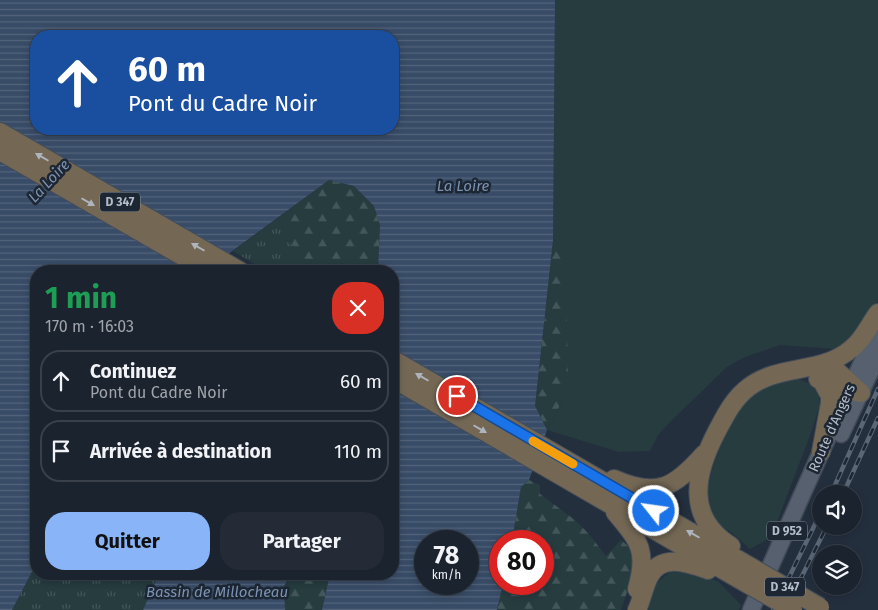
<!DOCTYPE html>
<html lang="fr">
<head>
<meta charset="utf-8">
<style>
	:root { --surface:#1b232e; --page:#242b36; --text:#f1f3f6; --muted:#a0a4aa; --line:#39404a; --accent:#8ab4f8 }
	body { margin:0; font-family:"Fira Sans",sans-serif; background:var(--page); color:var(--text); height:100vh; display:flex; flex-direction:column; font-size:19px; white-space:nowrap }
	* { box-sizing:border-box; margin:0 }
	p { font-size:16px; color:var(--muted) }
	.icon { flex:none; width:28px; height:28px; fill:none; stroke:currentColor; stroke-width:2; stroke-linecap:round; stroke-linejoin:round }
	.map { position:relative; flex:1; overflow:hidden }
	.sheet { position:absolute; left:30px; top:265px; width:369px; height:315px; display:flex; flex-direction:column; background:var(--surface); border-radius:20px; box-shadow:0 2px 8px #0003,0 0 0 1px var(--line) }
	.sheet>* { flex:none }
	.banner { position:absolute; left:30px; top:30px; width:369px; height:105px; border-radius:20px; box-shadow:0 2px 8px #0003,0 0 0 1px var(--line); background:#1a4fa0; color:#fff; overflow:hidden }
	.buttons { position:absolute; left:812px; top:485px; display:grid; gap:10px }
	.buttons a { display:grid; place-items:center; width:50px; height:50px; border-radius:50%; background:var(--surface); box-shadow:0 2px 8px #0003,0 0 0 1px var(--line); font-size:25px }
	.speed { position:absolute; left:414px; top:530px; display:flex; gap:10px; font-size:25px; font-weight:700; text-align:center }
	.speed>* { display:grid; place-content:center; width:65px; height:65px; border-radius:50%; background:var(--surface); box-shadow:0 2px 8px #0003,0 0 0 1px var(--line); line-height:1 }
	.speed small { font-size:12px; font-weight:400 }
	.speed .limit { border:8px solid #d22; background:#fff; color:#111 }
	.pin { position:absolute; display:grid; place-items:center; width:42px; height:42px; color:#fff; margin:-21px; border:2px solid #fff; border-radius:50%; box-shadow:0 1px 5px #0007 }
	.me { position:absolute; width:55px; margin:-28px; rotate:300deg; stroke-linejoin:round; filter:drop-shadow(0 0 4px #0008) }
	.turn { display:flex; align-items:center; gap:18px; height:105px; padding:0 15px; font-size:22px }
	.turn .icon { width:65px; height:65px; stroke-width:2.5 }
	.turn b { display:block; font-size:35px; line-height:42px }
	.round { display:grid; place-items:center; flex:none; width:52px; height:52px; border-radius:20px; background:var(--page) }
	.summary { display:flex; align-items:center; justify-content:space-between; height:85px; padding:0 15px }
	h1 { font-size:30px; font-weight:700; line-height:38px; color:#1e9e55 }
	.cta { display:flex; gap:10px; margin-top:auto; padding:10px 15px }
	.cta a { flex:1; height:58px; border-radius:20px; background:var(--accent); color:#111; font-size:20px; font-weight:700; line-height:58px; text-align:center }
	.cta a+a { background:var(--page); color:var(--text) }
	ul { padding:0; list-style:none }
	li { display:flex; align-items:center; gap:15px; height:62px; margin:0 10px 8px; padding:0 5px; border:2px solid var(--line); border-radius:20px }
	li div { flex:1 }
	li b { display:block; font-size:19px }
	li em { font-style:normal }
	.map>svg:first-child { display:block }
</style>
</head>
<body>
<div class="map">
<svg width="878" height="610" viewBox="0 0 878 610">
	<defs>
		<pattern id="forest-firs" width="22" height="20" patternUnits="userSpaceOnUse" patternTransform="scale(1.25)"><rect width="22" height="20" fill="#263c3f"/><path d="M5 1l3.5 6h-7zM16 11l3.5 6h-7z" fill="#435659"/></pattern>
		<pattern id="park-tufts" width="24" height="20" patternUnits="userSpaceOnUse" patternTransform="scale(1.25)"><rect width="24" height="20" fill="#263c3f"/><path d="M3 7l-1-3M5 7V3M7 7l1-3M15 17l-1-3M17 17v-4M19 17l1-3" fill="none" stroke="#435659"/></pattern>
		<pattern id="water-rules" width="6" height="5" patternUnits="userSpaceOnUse" patternTransform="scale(1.25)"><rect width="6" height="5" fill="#394c67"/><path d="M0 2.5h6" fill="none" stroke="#53647b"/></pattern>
	</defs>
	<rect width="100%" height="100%" fill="#242f3e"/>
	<path fill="#263c3f" d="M555,0H878V301L852,340L836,349L780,345L745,357L727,367L671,421L658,435L650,451L619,452L547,430L565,396V247L553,240Z
		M796,378L811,384L818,393L820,404L812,430L774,530L768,539L750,549C743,543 737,536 729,531C727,530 725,529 722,528C716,525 711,512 709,505C701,479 736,403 759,388C770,381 783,379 796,378Z
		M671,571L694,572L719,582L741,605L739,610H646L657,583Z"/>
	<path fill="url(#forest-firs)" d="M329,180L354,186L374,206L380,225L378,271H344L342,263L335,271H311L289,241L278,218Z
		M553,240L565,247L568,373L565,396L547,430L535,406Z
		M529,480L540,485V494L575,520L588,533L606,556L621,540L635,552L629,586L621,610H497L503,584H542V541H512L521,487Z
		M295,574H330L322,610H285L284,586Z"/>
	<path fill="url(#park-tufts)" d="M278,218L289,241L311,271H266L233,251Z
		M36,564V574H159L143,610H12Z"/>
	<path fill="url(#water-rules)" fill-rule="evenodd" d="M0,0H555L553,240L535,406L547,430L529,480L521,487L512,541H500V584H503L497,610H322L330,574H392V271H378L380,225L374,206L354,186L329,180L205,271H36V564L12,610H0ZM36,36H392V129H36ZM425,541H468V584H425Z
		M159,574H291L284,586L285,610H143Z"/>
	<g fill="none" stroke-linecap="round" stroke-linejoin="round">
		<defs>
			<path id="major" d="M841,434L878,355
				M751,610L821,452L878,328"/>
			<path id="highway" d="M0,132L240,271
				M0,151L208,271
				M392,359L751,567
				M822,364L839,373L861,393
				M392,378L744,582
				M818,379L835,387L861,393
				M821,452L830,403V396L823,383
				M614,479C657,498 674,488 704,454
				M615,512C639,541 648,550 637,589
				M731,546C685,517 695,474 716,433C725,416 733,399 749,387C779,364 822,374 851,349C863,340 869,325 878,313
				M637,610C642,599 644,587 649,577C661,553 688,563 708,570"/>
		</defs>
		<use href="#major" stroke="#414a57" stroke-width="19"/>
		<use href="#highway" stroke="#434c59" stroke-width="20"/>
		<use href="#major" stroke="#56606e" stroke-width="16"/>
		<use href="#highway" stroke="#746855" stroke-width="18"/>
		<defs>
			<path id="rail" d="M831,494L878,389
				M843,494L878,418
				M773,610L821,512
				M785,610L827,526"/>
		</defs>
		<use href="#rail" stroke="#5a6575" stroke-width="4.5"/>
		<use href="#rail" stroke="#1d2633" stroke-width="2.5" stroke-dasharray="8" stroke-linecap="butt"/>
		<defs>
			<path id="highway-bridge" d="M751,567L820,607
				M744,582L793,610"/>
		</defs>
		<use href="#highway-bridge" stroke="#434c59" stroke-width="20" stroke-linecap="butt"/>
		<use href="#highway-bridge" stroke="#746855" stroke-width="18"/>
	</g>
	<defs><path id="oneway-solid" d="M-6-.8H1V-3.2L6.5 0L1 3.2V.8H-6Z" transform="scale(1.25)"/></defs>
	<g fill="#aeb4bd">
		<use href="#oneway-solid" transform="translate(42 157) rotate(-150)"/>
		<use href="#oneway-solid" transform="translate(88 202) rotate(30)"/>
		<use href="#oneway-solid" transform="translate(198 247) rotate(-150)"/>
		<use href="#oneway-solid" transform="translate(422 377) rotate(-150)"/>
		<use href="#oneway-solid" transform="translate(480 429) rotate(30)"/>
		<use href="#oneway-solid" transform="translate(693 534) rotate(-150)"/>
	</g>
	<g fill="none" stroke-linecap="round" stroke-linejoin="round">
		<defs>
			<path id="route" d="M457,396L654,511"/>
		</defs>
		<use href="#route" stroke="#114b97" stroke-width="12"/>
		<use href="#route" stroke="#1a73e8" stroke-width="9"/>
		<path stroke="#f59e0b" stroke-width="9" d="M533,441L573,464"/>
	</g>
	<g text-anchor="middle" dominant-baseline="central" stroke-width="5" stroke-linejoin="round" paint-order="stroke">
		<g fill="#1d2633" stroke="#878f9c" stroke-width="1">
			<rect x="100" y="192.5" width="40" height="19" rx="4"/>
			<rect x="767" y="521.5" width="40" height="19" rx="4"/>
			<rect x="765" y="577.5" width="40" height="19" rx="4"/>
		</g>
		<g font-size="12" font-weight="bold" fill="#b4bcc9">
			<text x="120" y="202">D 347</text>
			<text x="787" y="531">D 952</text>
			<text x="785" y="587">D 347</text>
		</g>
		<g font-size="14" fill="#b4bcc9" stroke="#1d2633">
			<text transform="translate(832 428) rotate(-66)">Route d'Angers</text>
		</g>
		<g font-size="15" font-style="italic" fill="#7c92b1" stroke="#1d2633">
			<text transform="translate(49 181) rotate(-47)">La Loire</text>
			<text x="463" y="186">La Loire</text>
			<text x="217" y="592">Bassin de Millocheau</text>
		</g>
	</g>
</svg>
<div class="buttons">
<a><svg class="icon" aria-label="sound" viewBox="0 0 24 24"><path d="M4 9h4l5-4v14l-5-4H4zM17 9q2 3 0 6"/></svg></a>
<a><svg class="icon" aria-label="layers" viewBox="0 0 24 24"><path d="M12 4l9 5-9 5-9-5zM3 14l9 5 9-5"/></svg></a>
</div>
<div class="speed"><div>78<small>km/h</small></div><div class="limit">80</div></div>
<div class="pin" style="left:457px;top:396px;background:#d93025"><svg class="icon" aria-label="arrive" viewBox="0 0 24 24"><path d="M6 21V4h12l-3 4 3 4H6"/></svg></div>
<svg class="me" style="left:654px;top:511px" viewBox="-20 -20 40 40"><circle r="17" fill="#1a73e8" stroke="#fff" stroke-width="3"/><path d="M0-11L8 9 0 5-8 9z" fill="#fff"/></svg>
<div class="banner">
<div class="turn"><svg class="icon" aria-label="ahead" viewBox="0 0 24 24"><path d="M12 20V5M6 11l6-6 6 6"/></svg><div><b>60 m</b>Pont du Cadre Noir</div></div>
</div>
<section class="sheet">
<div class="summary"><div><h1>1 min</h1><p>170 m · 16:03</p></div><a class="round" style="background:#d93025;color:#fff"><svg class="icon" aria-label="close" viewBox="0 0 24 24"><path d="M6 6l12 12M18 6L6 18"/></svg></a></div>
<ul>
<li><svg class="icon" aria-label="ahead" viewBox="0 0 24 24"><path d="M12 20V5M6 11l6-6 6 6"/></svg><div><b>Continuez</b><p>Pont du Cadre Noir</p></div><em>60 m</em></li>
<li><svg class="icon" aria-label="arrive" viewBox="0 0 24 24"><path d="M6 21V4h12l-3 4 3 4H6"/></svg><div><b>Arrivée à destination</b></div><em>110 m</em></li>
</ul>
<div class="cta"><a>Quitter</a><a>Partager</a></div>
</section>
</div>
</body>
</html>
